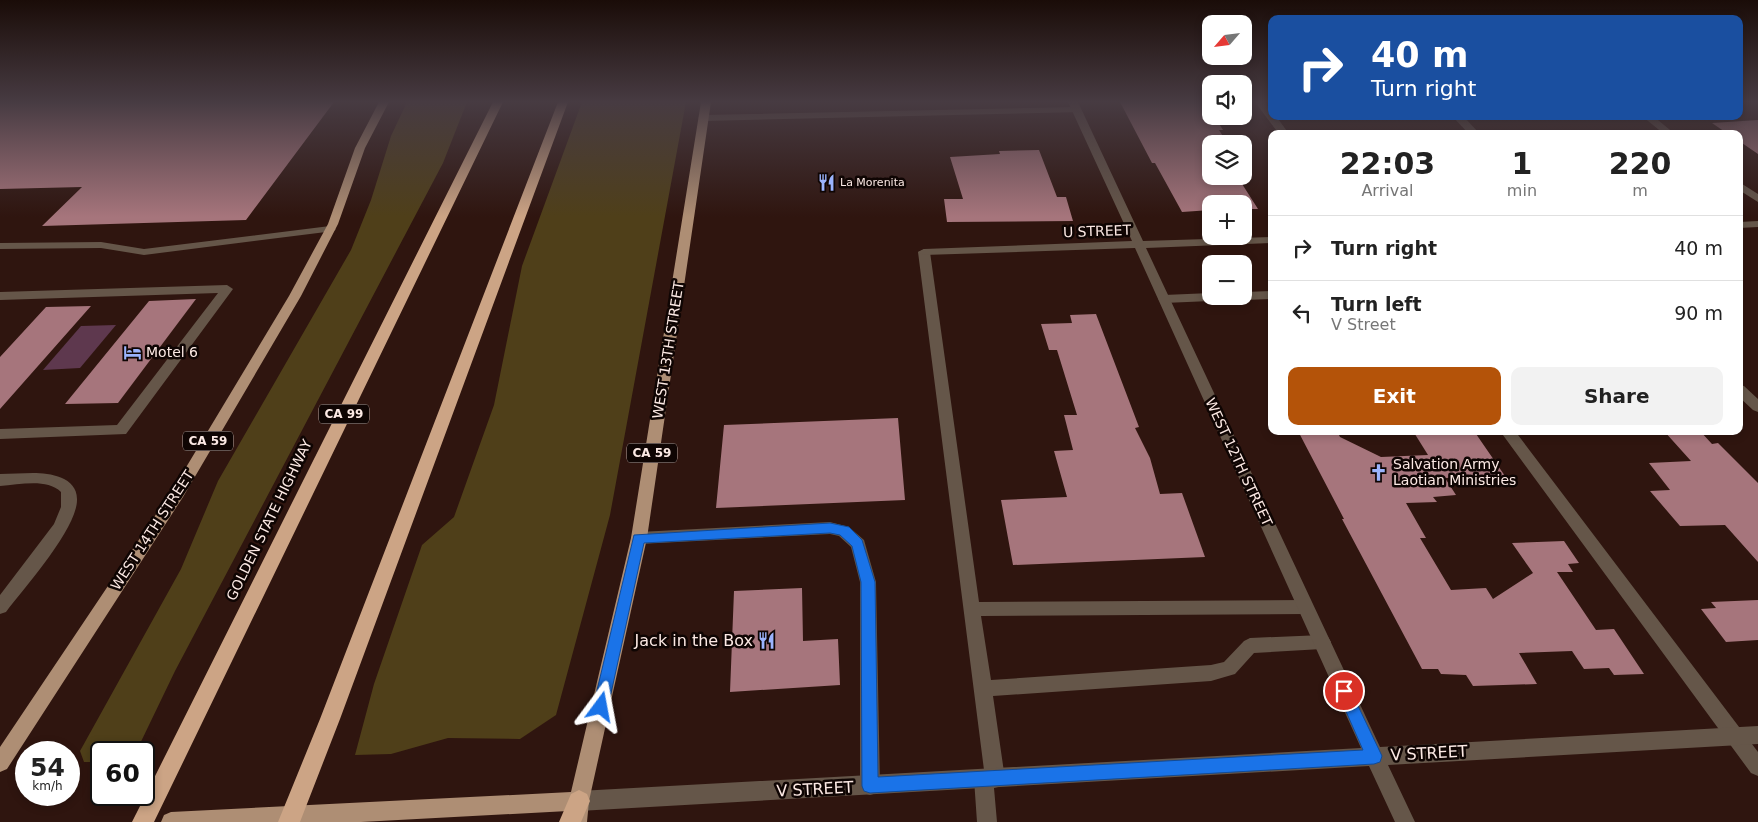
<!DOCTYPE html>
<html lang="en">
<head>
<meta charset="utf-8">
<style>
	:root { --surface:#fff; --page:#f2f2f2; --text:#222; --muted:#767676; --line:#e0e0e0; --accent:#b45309 }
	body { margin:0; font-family:"DejaVu Sans",sans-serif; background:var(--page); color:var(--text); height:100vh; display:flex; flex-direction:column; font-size:19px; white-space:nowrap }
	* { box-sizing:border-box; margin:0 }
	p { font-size:16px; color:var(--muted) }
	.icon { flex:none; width:28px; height:28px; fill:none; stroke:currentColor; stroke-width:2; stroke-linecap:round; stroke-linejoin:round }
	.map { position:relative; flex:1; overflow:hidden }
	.details { position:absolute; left:1268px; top:130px; width:475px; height:305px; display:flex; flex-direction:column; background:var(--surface); border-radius:10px; box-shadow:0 2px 8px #0003 }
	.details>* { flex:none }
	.hud { position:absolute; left:1268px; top:15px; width:475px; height:105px; border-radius:10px; box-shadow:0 2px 8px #0003; background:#1a4fa0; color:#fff; overflow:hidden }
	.needle { width:32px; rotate:242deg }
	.fabs { position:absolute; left:1202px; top:15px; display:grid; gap:10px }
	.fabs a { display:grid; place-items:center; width:50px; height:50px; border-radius:10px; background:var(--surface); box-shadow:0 2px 8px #0003; font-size:25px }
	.speed { position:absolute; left:15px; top:741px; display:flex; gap:10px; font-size:25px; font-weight:700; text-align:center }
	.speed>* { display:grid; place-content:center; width:65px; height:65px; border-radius:50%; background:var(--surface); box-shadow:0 2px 8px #0003; line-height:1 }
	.speed small { font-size:12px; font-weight:400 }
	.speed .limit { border:2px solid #111; border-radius:8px; background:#fff; color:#111 }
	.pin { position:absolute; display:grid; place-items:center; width:42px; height:42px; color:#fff; margin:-21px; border:2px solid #fff; border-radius:50%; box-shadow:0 1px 5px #0007 }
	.me { position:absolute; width:55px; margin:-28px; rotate:13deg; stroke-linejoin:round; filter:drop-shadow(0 0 4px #0008) }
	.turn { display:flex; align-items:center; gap:18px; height:105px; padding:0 20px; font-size:22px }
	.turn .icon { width:65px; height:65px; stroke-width:2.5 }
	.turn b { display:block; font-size:35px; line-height:42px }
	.eta { display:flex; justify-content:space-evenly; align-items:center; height:85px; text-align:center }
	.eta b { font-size:30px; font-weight:700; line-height:35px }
	.primary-button { display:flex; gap:10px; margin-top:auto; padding:10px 20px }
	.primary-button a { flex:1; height:58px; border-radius:10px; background:var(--accent); color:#fff; font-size:20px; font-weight:700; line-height:58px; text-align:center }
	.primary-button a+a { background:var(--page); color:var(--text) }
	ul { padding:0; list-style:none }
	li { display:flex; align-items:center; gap:15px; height:65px; padding:0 20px; border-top:1px solid var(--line) }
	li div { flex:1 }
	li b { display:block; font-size:19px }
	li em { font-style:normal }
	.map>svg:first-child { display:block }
</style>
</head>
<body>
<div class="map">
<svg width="1758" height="822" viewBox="0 0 1758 822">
	<rect width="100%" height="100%" fill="#2f150f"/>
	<path fill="#4f3f19" d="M407,102H467L443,163L175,671L136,752H101V762H84L80,751L181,569L218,481L351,250L371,200L391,136Z
		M582,102H686L610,515L556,715L520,739L448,738L391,754L355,755L374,684L422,545L454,517L494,405L522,266Z"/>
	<path fill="#5e384e" d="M116,325L80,368L43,370L81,326Z"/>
	<path fill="#a6757c" d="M0,102H334L246,220L42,226L82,187L0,189Z
		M1120,102H1205L1211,112V116H1214L1223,130H1219L1228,144H1211V176H1237L1258,209H1244V204H1211V210L1182,212L1155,163H1152Z
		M1758,120V154L1739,141V134H1728L1712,123Z
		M1039,150L1057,197H1066L1073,221L947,222L944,199H963L950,157L1000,154L999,151Z
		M196,299L118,403L65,404L149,301Z
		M91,306L0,409V357L46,307Z
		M1096,314L1139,427L1135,428L1150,458L1160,494L1182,493L1205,557L1013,565L1001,500L1067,497L1054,451L1073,450L1064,415H1077L1057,350H1049L1041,324L1072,323L1070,315Z
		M898,418L905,500L716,508L724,425Z
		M1298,431H1337L1340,437L1381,457L1428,455L1413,431H1474L1505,476L1445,478L1456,495L1433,497L1437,502L1406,503L1426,538H1420L1451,590L1486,588L1493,599L1533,573L1512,543L1564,541L1579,563L1568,564L1573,572H1557L1596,630L1614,629L1644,674L1614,675L1609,668L1584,669L1572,651L1519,653L1537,684L1473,686L1466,675L1441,674L1438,669H1422L1342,519H1344Z
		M1664,431H1700L1712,444L1718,443L1758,483V562L1725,525L1680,526L1650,491L1670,490L1649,463L1691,461Z
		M802,588L803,641L838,639L840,685L730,692L734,591Z
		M1758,600V640L1726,642L1701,609L1716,608L1711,602Z"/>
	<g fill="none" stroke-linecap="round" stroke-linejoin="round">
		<path fill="#655649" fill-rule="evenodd" d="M1255,102H1265L1271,111V116H1276L1289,134H1279Z
			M1077,107L1080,108V112L703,121L698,118L703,115Z
			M1642,116H1653L1675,134H1664Z
			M1739,182L1758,194V202L1739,190Z
			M330,226L336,229L334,231L144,255L101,248L0,249V243L101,242L144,249Z
			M924,249L930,252L979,602L1305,600L1311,602L1313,607L1311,612L1305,614L981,616L991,680L1211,665L1224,662L1244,641L1250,638L1322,635L1328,637L1331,642L1328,647L1322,649L1254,653L1235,674L1211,681L993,696L1005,779L1002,786L994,788L997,822H977L974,779L977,772L984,770L918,252Z
			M227,285L233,289L126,434L0,439V429L117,425L218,293L0,300V292Z
			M1271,291V299L1244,300L1239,297L1234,300L1164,303L1158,299L1164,295L1211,293V296H1244V292Z
			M1500,431H1515L1758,752V776L1751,773Z
			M33,473C50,473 77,477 77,499C78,528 24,588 6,612L0,614V595L54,524L61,507V492C46,478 20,485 0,486V474Z
			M830,522L849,527L864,540L876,582L880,786L877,793L870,795L863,793L860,786V582L851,547L839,536L830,534L639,544L633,542L631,538L633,534L639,532Z"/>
		<path fill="#655649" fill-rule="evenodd" d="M1068,102H1078L1143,241L1271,237V243L1146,248L1380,747L1758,726V744L1388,765L1415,822H1395L1369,766L579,811L572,808L569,801L572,794L579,791L1361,748L1135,248L924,255L918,252L924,249L1132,241Z
			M1452,116H1463L1480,134H1469Z
			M1758,221V227L1739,228V222Z
			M1739,385L1744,386L1758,399V412L1753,410L1739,397Z"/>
		<path fill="#ae8e74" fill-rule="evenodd" d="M379,102H389L365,148L338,224L301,296L183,497L7,769L0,772V747L173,489L289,296L328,224L355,148Z
			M701,102H711L647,538L589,801L587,822H567L568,811L361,822H161L164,815L171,812L571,792L631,538Z"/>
		<path fill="#cca485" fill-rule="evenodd" d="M493,102H503L154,822H132Z
			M558,102H568L340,719L300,822H278L320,719Z
			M579,790L587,794L590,801L581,822H559L571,794Z"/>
	</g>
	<linearGradient id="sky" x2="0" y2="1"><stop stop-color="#1a0c08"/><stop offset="0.47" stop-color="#473b42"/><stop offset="1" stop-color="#473b42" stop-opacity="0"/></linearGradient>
	<rect width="1758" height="217" fill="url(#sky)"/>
	<path fill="#1a73e8" stroke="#114b97" d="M830,523L849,527L862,540L875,582L878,777L1363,750L1337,691L1339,687L1344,685L1349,687L1382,756L1380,762L1374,764L870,793L864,791L862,786L861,582L852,546L840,535L830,533L644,543L608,707L606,712L601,714L595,712L593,707L634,535Z"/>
	<defs>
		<symbol id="restaurant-bare" viewBox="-9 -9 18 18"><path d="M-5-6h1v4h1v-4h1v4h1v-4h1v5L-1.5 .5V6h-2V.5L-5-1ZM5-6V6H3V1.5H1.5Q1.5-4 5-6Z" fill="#9bb4fd" stroke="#0f0503" stroke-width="2.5" paint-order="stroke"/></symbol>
		<symbol id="hotel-bare" viewBox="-9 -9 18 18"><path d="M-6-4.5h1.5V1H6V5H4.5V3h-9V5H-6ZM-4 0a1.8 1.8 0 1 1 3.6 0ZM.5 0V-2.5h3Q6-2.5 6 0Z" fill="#9bb4fd" stroke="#0f0503" stroke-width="2.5" paint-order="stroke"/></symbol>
		<symbol id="church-bare" viewBox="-9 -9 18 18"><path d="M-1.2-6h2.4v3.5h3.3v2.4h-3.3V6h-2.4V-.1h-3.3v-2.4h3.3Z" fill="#9bb4fd" stroke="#0f0503" stroke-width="2.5" paint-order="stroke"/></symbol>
	</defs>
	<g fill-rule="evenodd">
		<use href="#restaurant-bare" x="814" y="170" width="25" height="25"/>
		<use href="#hotel-bare" x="120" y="340" width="25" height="25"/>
		<use href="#church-bare" x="1366" y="460" width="25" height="25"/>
		<use href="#restaurant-bare" x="754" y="628" width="25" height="25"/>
	</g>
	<g text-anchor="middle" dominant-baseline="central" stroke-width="5" stroke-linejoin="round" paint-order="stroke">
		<g font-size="11" fill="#fce9e4" stroke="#0f0503" text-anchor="start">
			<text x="840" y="182">La Morenita</text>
		</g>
		<g fill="#0f0503" stroke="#b5a5a0" stroke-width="1">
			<rect x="319" y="404.5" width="50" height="19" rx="4"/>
			<rect x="183" y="431.5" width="50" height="19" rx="4"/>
			<rect x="627" y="443.5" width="50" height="19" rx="4"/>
		</g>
		<g font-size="12" font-weight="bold" fill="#fce9e4">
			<text x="344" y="414">CA 99</text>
			<text x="208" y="441">CA 59</text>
			<text x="652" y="453">CA 59</text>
		</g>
		<g font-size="14" fill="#fce9e4" stroke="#0f0503">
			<text transform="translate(1097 231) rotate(-2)">U STREET</text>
			<text transform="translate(668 350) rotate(-81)">WEST 13TH STREET</text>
			<text transform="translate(1239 462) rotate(65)">WEST 12TH STREET</text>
			<text transform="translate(269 520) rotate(-64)">GOLDEN STATE HIGHWAY</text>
			<text transform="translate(152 530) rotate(-57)">WEST 14TH STREET</text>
		</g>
		<g font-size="14" fill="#fce9e4" stroke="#0f0503" text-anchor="start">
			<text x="146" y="352">Motel 6</text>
			<text x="1393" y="464">Salvation Army<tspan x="1393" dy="16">Laotian Ministries</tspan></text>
		</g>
		<g font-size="16" fill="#fce9e4" stroke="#0f0503" text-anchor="end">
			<text x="753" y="640">Jack in the Box</text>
		</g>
		<g font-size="16" fill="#fce9e4" stroke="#0f0503">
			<text transform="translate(1429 753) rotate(-3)">V STREET</text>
			<text transform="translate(815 789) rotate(-3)">V STREET</text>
		</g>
	</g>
</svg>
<div class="fabs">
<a><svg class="needle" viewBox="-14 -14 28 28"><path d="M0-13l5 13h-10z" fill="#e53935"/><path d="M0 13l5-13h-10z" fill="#767676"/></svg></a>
<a><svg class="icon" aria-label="sound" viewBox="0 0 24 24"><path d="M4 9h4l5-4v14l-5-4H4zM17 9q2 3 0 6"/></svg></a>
<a><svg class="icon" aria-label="layers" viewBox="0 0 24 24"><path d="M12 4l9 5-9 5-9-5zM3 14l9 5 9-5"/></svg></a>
<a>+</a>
<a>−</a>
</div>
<div class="speed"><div>54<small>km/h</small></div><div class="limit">60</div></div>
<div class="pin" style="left:1344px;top:691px;background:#d93025"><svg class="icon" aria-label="arrive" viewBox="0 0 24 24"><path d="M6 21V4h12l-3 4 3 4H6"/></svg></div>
<svg class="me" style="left:601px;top:707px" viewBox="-20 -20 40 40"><path d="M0-17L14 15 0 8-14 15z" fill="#1a73e8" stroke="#fff" stroke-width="4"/></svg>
<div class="hud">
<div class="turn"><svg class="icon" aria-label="right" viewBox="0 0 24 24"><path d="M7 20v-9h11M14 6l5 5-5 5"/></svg><div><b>40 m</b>Turn right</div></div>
</div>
<section class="details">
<div class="eta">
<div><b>22:03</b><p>Arrival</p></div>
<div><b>1</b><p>min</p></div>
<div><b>220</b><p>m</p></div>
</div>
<ul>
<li><svg class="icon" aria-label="right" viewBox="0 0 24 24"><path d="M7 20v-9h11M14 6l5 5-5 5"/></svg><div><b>Turn right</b></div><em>40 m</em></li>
<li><svg class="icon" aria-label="left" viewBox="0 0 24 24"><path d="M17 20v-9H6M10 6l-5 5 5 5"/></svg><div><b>Turn left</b><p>V Street</p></div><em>90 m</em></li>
</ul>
<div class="primary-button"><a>Exit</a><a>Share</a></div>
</section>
</div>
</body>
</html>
